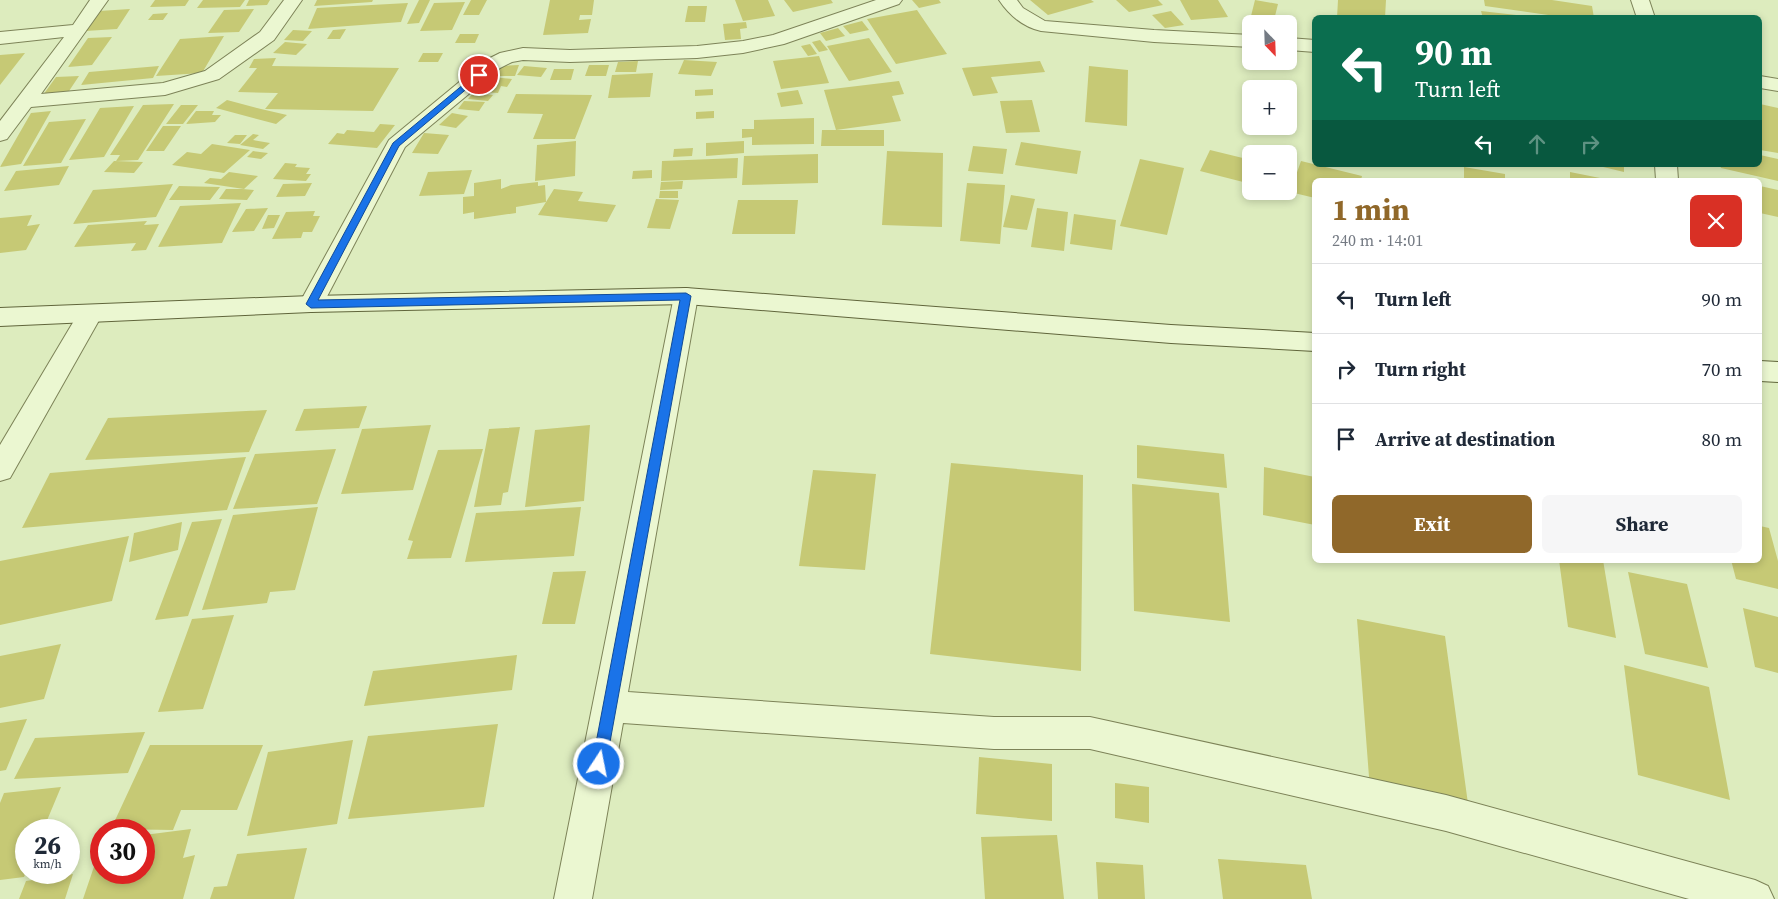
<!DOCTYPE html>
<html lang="en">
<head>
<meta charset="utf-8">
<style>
	:root { --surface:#fff; --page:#f6f6f7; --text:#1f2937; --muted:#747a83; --line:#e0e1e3; --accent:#90682a }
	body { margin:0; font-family:"Source Serif 4",serif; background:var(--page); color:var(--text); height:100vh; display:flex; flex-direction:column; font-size:19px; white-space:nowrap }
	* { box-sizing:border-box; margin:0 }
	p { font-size:16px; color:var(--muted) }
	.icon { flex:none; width:28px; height:28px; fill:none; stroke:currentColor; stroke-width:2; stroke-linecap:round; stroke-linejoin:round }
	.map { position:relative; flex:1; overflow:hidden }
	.panel { position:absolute; left:1312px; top:178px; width:450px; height:385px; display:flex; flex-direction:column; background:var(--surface); border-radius:8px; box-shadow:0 2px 8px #0003 }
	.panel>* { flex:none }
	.top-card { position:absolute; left:1312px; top:15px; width:450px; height:152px; border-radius:8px; box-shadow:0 2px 8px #0003; background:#0b6e4f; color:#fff; overflow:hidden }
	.needle { width:32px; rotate:157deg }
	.fabs { position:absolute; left:1242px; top:15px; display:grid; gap:10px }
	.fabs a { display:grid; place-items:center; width:55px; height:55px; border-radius:8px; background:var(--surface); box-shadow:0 2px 8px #0003; font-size:25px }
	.speed { position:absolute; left:15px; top:819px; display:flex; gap:10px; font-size:25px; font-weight:700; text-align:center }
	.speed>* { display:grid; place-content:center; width:65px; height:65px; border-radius:50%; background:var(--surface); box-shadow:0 2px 8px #0003; line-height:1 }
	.speed small { font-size:12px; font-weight:400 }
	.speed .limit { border:8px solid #d22; background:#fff; color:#111 }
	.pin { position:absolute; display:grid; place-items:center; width:42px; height:42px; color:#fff; margin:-21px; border:2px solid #fff; border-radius:50%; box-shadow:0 1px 5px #0007 }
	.me { position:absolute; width:55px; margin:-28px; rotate:11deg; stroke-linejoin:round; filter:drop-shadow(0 0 4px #0008) }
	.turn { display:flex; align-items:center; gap:18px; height:105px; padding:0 20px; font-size:22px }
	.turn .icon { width:65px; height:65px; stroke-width:2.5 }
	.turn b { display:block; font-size:35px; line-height:42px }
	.lanes { display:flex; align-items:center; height:48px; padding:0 20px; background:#0003; justify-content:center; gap:25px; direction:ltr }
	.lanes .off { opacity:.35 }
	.round { display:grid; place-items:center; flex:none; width:52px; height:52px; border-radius:8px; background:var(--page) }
	.overview { display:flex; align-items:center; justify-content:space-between; height:85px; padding:0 20px }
	h1 { font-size:30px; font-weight:700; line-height:38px; color:var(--accent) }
	.cta { display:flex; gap:10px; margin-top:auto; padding:10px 20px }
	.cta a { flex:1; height:58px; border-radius:8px; background:var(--accent); color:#fff; font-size:20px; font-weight:700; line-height:58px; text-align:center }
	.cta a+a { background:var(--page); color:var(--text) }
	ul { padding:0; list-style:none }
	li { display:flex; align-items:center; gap:15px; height:70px; padding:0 20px; border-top:1px solid var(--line) }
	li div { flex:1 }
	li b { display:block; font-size:19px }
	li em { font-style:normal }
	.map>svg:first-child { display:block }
</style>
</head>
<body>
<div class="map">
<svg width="1778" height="899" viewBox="0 0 1778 899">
	<rect width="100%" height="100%" fill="#ddecbe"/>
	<path fill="#c6c975" d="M155,0H189L185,6L150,7Z
		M203,0H245L240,7L197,8Z
		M249,0H270L267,5L246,6Z
		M317,0H373L372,2L314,6Z
		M419,0H430L419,23L407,24Z
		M471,0H487L479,15H463Z
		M550,0H594L592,15H580L579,20L591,19L588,33L543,35Z
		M735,0H768L775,16L743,21Z
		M784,0H831L833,3L793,12Z
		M912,0H939L941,3L919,8Z
		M1030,0H1091L1094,2L1048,15Z
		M1116,0H1158L1163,5L1129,12Z
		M1180,0H1218L1228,17L1191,20Z
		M1255,0L1278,4L1273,24L1250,20Z
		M1338,0H1386L1385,18H1337Z
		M1484,0H1552L1592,6L1594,18H1569L1485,6Z
		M465,2L452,30L420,31L434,3Z
		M408,3L401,22L308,29L317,8Z
		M688,6H707L705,22H685Z
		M130,9L117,29L85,31L99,11Z
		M254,9L239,32L208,33L224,10Z
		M917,10L947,54L896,64L867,19Z
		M1171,11L1184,25L1165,28L1152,15Z
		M1481,11L1525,16V18H1483Z
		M168,13L163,20H148L153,14Z
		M862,21L869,30L850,34L843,26Z
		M746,22L747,28L740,29L741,39L725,40L723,24Z
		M838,28L845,36L826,41L820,33Z
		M346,29L340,39H327L333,30Z
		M293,30L312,31L303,41L284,40Z
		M460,34H479L475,43H455Z
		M224,36L202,73L156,76L180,39Z
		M112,37L92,65L68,67L88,38Z
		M869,38L892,72L849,81L827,46Z
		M820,40L828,50L819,52L812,42Z
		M285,42L307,44L296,55L273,53Z
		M810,44L817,54L808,56L801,46Z
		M25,53L0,85V55Z
		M423,53H443L438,62H418Z
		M819,56L829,83L781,89L773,61Z
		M276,58L272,66L399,68L373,111L265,109L278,93L238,92L257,68H249L254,59Z
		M684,60L717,62L711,76L678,74Z
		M638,61L636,72H615L618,62Z
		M1040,61L1045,72L991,77L998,93L973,96L962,68Z
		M519,65L515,76H495L499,66Z
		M589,65H609L606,76H585Z
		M159,66L153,78L81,85L89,72Z
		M524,66L547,68L541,77L517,75Z
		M1089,66L1128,70L1127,126L1085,122Z
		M554,69H574L571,80H550Z
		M653,73L650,97L608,98L612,75Z
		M79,76L67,94L43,95L56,77Z
		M491,77L512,79L507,87L501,86L498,93L484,92L487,86H497L486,85Z
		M899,81L904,94L892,96L901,121L836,130L824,90Z
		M713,89V95L695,96V90Z
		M798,90L803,104L781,107L777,93Z
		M473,93L493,95L488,101L468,99Z
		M516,94L592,95L575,139H533L543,114L507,113Z
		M227,100L261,109L287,115L276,124L216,108Z
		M1032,100L1040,132L1006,133L1000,101Z
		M464,101L485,102L479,111L458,109Z
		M174,104L138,160L116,161L120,155H110L143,105Z
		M1760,104L1778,108V153L1760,150Z
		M181,105H198L183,124H166Z
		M134,106L104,157L69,160L100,108Z
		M51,111L21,164L0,167L31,113Z
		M196,111H214L212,115H221L215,122L186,124Z
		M714,111V118L696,119V112Z
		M452,113L468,116L456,128L439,125Z
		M814,118V144L752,145V137L742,138V129H754V120Z
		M86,119L61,163L23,166L49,122Z
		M380,124L395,125L377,148L328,144L337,133L344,134L347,130L374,132Z
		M163,126H181L164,151H146Z
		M822,130H884V146H821Z
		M424,133L449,135L438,154L412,153Z
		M253,134L259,135L253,140L270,143L263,149L240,145Z
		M235,135H247L240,144L227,143Z
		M576,141L575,176L535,181L537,145Z
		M744,141V153L706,156V143Z
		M1021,142L1081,151L1077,174L1015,165Z
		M212,144L250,150L224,173L172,165L187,152L201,154Z
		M973,146L1007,149L1003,174L968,171Z
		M693,148L692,156L673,157L674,149Z
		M1210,150L1251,160V184L1200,171Z
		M253,151L268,153L261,159L247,157Z
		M887,151L943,153L942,227L882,225Z
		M818,154V183L742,185L744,156Z
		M1760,155L1778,159V181L1721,168L1720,165H1760Z
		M738,158L737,178L661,181L662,161Z
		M1140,159L1184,168L1167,235L1120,226Z
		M114,161L143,162L134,173L104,172Z
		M1301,161L1362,176L1361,180H1315V198L1290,192Z
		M285,163L297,164L295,167L310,168L306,174H311L306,181L273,179Z
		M1599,165H1624V172L1599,166Z
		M69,166L59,185L4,191L16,171Z
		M1464,167L1505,174V180H1464Z
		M472,170L464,194L419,196L428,172Z
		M652,170V178L632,179L633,171Z
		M229,172L258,176L244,189L204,183L210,178L221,179Z
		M1570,172L1605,179V180H1570Z
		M501,179V189L511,185L538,182V186L545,185L546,202L516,207V213L474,219V212L463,214V197L474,196V183Z
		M683,181L682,189L660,190L661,182Z
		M312,183L305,196L276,197L283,184Z
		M967,183L1005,185L1000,244L960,241Z
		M173,184L156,217L73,224L93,190Z
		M179,186L220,187L210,200H169Z
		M1760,186L1778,190V217L1760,213Z
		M226,189H242L254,190L247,200L219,199Z
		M554,189L583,192L578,201L616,205L607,222L538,215Z
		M660,191H678V198H659Z
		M1011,195L1035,199L1027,230L1003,227Z
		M656,199L679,200L670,229L647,228Z
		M738,200H798L795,234H732Z
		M241,203L222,243L158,247L180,206Z
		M268,208L254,231L232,232L246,209Z
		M1037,208L1068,212L1064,251L1031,247Z
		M315,211L313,216H320L312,232H303L301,238L272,239L286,212Z
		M1074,214L1116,220L1112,250L1070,244Z
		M32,215L27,226L40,224L26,250L0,253V218Z
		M268,215H280L274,228L262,229Z
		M147,221L144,225L159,224L146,250L131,251L136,243L74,247L88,225Z
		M367,406L359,428L295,431L304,409Z
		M267,410L249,452L85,460L108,418Z
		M431,425L413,490L341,494L362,429Z
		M590,425L584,501L525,507L535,430Z
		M520,427L508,492L503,493L501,505L474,507L489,429Z
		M1137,445L1224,454L1227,488L1137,478Z
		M336,449L317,504L233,509L255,454Z
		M483,449L451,558L407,559L413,541L408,540L438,450Z
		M246,457L227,510L22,528L50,473Z
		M951,463L1083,475L1081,671L930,654Z
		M1264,467L1315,477V525L1263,515Z
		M813,470L876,474L865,570L799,566Z
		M1132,484L1219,493L1230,622L1134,611Z
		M318,507L295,590L270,592L267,603L202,610L233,515Z
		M581,507L574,556L465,562L476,513Z
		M222,519L188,616L155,620L192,522Z
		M182,522L178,550L129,562L134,533Z
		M1760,526L1769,528L1778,561V589L1736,579L1731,560H1760Z
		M129,536L112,601L0,625V561Z
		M1559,560H1603L1616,638L1568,627Z
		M586,571L575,624H542L553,572Z
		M1628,572L1687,584L1708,668L1645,654Z
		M1743,608L1778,617V673L1755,667Z
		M234,615L203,709L158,712L192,619Z
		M1357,619L1445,636L1469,811L1370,790Z
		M61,644L44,699L0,708V656Z
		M517,655L512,690L364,706L373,671Z
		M1624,665L1709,687L1730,800L1638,775Z
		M27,719L6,770L0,771V723Z
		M498,724L484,807L348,819L368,736Z
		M145,732L128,773L14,779L35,738Z
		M353,740L337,824L247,836L268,752Z
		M150,745H263L237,810H181L173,830L111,829Z
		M979,757L1052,764V821L976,814Z
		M1115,783L1149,787V823L1115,818Z
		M61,787L43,830H26V872L24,877L0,880V803L4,793Z
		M191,829L183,858L195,855L183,899H83L101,846V872H144V835Z
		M1057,835L1064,899H985L981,837Z
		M307,848L294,899H210L214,887L227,886L237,854Z
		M1218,859L1306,865L1312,899H1223Z
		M1096,862L1143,865L1145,899H1098Z
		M73,874L65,899H19L26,881Z"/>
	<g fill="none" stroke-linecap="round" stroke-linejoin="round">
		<defs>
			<path id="street" d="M90,0H108L41,94L163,83L205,71L260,32L284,0H302L274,40L219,79L165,95L31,107L7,139L0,141V121L64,37L0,44V32L73,25Z
				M876,0H902L899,4L784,44L743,53L697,58L570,62L523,60L512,62L500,68L405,147L320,310L311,312L302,310L299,304L389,140L486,60L500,53L523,48L570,50L697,46L743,41L773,35Z
				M999,0H1017L1023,8L1045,21L1154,30L1251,35V47L1154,42L1041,31C1023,27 1009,15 999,0Z
				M1631,0H1649L1655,18H1637Z
				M1289,38L1315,40V52L1289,50Z
				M1760,76L1778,79V91L1760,88Z
				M1655,165H1677L1678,180H1656Z
				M686,288L695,290L698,296L628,692L994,717H1090L1446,795L1755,880L1768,886L1774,899H1689L1446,831L1090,749H994L623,723L592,899H554L674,296L677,290Z
				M90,306L99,309L102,315L10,478L0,481V445L81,309Z"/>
			<path id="secondary" d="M686,288L1171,325L1315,333V351L1171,343L686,304L311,312L0,326V308L311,296Z
				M1760,361L1778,362V382L1760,381Z"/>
		</defs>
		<use href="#street" stroke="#7d8358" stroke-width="2"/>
		<use href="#secondary" stroke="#60653b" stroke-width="2"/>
		<use href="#street" fill="#ebf7d1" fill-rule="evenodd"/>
		<use href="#secondary" fill="#ebf7d1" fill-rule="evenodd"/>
	</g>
	<path fill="#1a73e8" stroke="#114b97" d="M476,74L483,75L399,146L318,300L686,293L691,296L606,764L604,769L599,771L594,769L592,764L680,300L311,308L306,304L393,143Z"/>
</svg>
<div class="fabs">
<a><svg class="needle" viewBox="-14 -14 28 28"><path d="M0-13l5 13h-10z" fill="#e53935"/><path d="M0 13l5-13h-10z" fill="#747a83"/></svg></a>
<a>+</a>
<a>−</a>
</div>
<div class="speed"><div>26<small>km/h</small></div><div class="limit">30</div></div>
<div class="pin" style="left:479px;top:75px;background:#d93025"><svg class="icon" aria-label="arrive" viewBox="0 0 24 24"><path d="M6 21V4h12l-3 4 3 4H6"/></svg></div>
<svg class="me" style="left:599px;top:764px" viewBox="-20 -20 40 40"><circle r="17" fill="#1a73e8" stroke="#fff" stroke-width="3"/><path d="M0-11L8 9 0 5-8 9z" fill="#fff"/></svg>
<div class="top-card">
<div class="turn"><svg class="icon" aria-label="left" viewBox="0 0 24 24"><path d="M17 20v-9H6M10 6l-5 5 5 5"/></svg><div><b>90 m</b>Turn left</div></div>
<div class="lanes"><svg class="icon" aria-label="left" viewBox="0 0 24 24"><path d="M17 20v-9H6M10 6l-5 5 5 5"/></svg><svg class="icon off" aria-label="ahead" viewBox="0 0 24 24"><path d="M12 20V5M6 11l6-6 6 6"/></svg><svg class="icon off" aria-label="right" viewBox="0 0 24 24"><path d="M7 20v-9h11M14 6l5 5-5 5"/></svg></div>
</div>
<section class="panel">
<div class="overview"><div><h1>1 min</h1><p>240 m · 14:01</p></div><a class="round" style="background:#d93025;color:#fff"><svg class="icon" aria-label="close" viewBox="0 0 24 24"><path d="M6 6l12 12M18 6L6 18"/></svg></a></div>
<ul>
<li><svg class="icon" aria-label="left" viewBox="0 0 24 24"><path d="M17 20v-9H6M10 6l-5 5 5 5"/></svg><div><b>Turn left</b></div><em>90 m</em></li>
<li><svg class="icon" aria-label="right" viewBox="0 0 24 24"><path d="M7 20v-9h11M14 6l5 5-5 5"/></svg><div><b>Turn right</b></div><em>70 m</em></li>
<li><svg class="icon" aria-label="arrive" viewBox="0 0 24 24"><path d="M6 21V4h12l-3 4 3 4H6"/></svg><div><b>Arrive at destination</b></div><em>80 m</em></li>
</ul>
<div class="cta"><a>Exit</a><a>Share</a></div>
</section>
</div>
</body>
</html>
